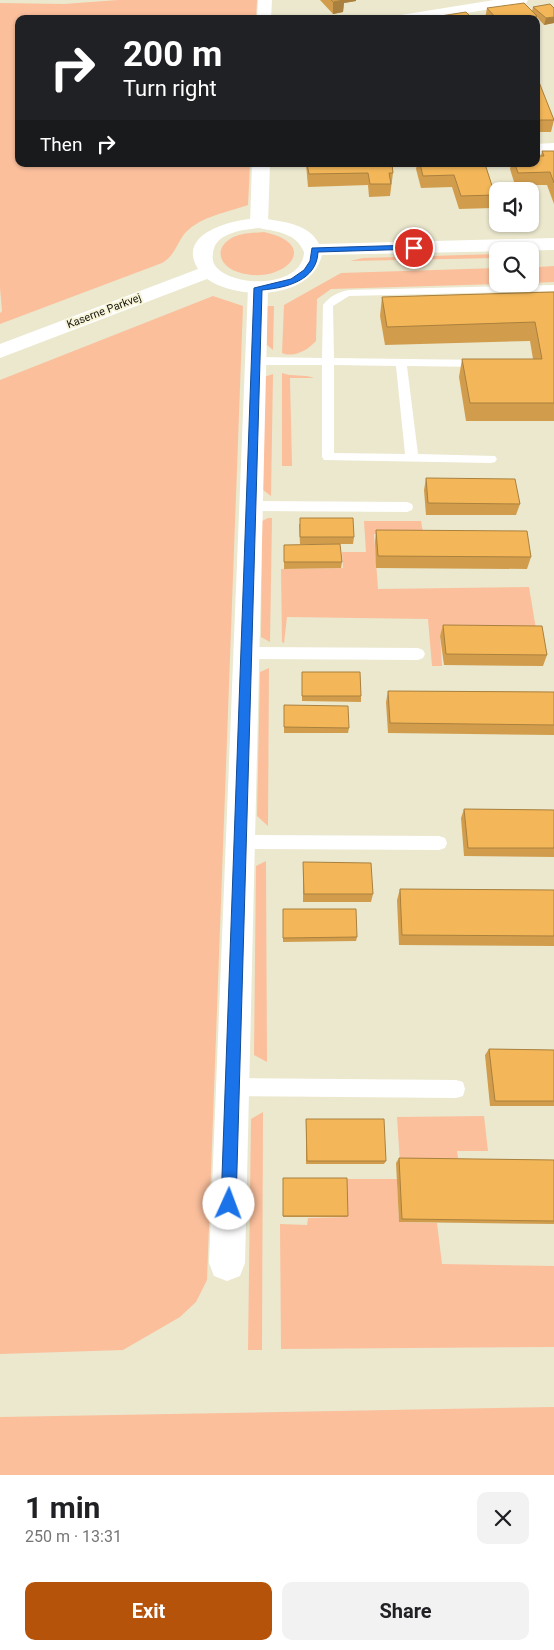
<!DOCTYPE html>
<html lang="en">
<head>
<meta charset="utf-8">
<style>
	:root { --surface:#fff; --page:#f2f2f2; --text:#202124; --muted:#757577; --accent:#b45309 }
	body { margin:0; font-family:Roboto,sans-serif; background:var(--page); color:var(--text); height:100vh; display:flex; flex-direction:column; font-size:19px; white-space:nowrap }
	* { box-sizing:border-box; margin:0 }
	p { font-size:16px; color:var(--muted) }
	.icon { flex:none; width:28px; height:28px; fill:none; stroke:currentColor; stroke-width:2; stroke-linecap:round; stroke-linejoin:round }
	.map { position:relative; height:1475px; overflow:hidden }
	.sheet { display:flex; flex-direction:column; background:var(--surface); flex:1 }
	.sheet>* { flex:none }
	.banner { position:absolute; left:15px; top:15px; width:525px; height:152px; border-radius:10px; box-shadow:0 1px 4px #0004; background:#202124; color:#fff; overflow:hidden }
	.buttons { position:absolute; left:489px; top:182px; display:grid; gap:10px }
	.buttons a { display:grid; place-items:center; width:50px; height:50px; border-radius:10px; background:var(--surface); box-shadow:0 1px 4px #0004; font-size:25px }
	.pin { position:absolute; display:grid; place-items:center; width:42px; height:42px; color:#fff; margin:-21px; border:2px solid #fff; border-radius:50%; box-shadow:0 1px 5px #0007 }
	.me { position:absolute; width:55px; margin:-28px; rotate:2deg; stroke-linejoin:round; filter:drop-shadow(0 0 4px #0008) }
	.turn { display:flex; align-items:center; gap:18px; height:105px; padding:0 25px; font-size:22px }
	.turn .icon { width:65px; height:65px; stroke-width:2.5 }
	.turn b { display:block; font-size:35px; line-height:42px }
	.then { display:flex; align-items:center; height:48px; padding:0 25px; background:#0003; gap:10px; font-size:19px }
	.round { display:grid; place-items:center; flex:none; width:52px; height:52px; border-radius:10px; background:var(--page) }
	.head { display:flex; align-items:center; justify-content:space-between; height:85px; padding:0 25px }
	h1 { font-size:30px; font-weight:700; line-height:38px }
	.cta { display:flex; gap:10px; margin-top:auto; padding:10px 25px }
	.cta a { flex:1; height:58px; border-radius:10px; background:var(--accent); color:#fff; font-size:20px; font-weight:700; line-height:58px; text-align:center }
	.cta a+a { background:var(--page); color:var(--text) }
	.map>svg:first-child { display:block }
</style>
</head>
<body>
<div class="map">
<svg width="554" height="1475" viewBox="0 0 554 1475">
	<rect width="100%" height="100%" fill="#ebe8ce"/>
	<path fill="#fbbf9c" d="M118,0H257L256,19H19V164H250L248,205C228,212 202,216 186,232C177,242 175,256 162,263L0,324V313L2,311L0,288V3L64,4Z
		M264,232C325,245 281,287 238,272C221,267 213,250 230,239C240,233 252,233 264,232Z
		M497,254V258L350,261L363,258Z
		M554,266V282L530,283V270H538V267Z
		M497,268V284L331,289L317,299L316,341C308,350 294,358 282,353L284,305L341,273Z
		M213,296L243,306L207,1280L196,1302L180,1317L123,1350L0,1354V380Z
		M267,306H274L273,350L267,345Z
		M282,373C293,377 304,374 314,378H290L292,466H282Z
		M273,374L271,496L263,490L264,377Z
		M268,518H272L270,642L261,637L262,521Z
		M364,521H421L423,533L374,534L378,589L529,587L537,635L440,634L442,666H432L428,619L287,617L284,643L282,642L281,569L343,568L342,552H366Z
		M269,668L268,826L257,816L260,672Z
		M266,861L267,1062L254,1055L256,866Z
		M263,1112L262,1350H248L251,1119Z
		M484,1116L488,1151H457L459,1164L400,1163L397,1117Z
		M346,1179H397L399,1222L437,1223L442,1264L554,1266V1347L281,1349L280,1224L307,1225L308,1218L346,1217Z
		M554,1407V1475H0V1417Z"/>
	<g fill="none" stroke-linecap="round" stroke-linejoin="round">
		<path fill="#fff" fill-rule="evenodd" d="M554,285V291L349,296L333,306L334,358L484,360L486,363L480,367L407,366L418,454L495,456L497,459L495,462L491,463L324,460L322,457V365H255L249,361L255,357L322,358L323,305C330,296 338,292 349,290ZM334,365L396,366L405,454L334,453Z
			M251,501L407,502L412,504L413,507L412,510L407,512L251,511L246,509L245,506L246,503Z
			M246,647L418,648L423,650L425,654L423,658L418,660L246,659L241,657L239,653L241,649Z
			M240,835L439,836L445,838L447,843L445,848L439,850L240,849L234,847L232,842L234,837Z
			M232,1078L456,1080L463,1082L465,1089L463,1096L456,1098L232,1096L225,1094L223,1087L225,1080Z"/>
		<path fill="#fff" fill-rule="evenodd" d="M258,0H272L271,19H257Z
			M494,0H528L526,3L521,4L430,19H394L401,15Z
			M554,143V153L536,154V144Z
			M252,164H270L268,223L265,227L259,228L253,227L250,223Z
			M258,282L265,284L268,288L245,1263L240,1276L227,1281L214,1276L209,1263L248,288L251,284Z"/>
		<path fill="#fff" fill-rule="evenodd" d="M259,218C280,221 309,223 319,244L554,238V250L322,255C311,300 239,301 207,279L0,358V344L198,269C175,232 235,219 259,218ZM259,228C278,232 296,233 304,252C304,255 303,260 301,263C288,287 235,286 217,268C213,264 212,259 213,254C214,233 242,230 259,228Z"/>
	</g>
	<path fill="#d19d4d" d="M320,0H356V1L344,3L343,12L333,14Z
		M533,7L554,8V23L544,25L537,17L536,19H485L487,8L532,11Z
		M536,77L554,120L551,132H536Z
		M542,151H554V204L547,185H515L510,169L511,164H536L541,156Z
		M306,164H392L393,173L390,196L369,197L368,185L308,187Z
		M417,164H485L495,195L493,208L459,209L452,187L421,188L416,169Z
		M554,292V421H466L459,377L462,359H533L530,341L385,345L380,316L382,297Z
		M426,478L520,504L516,515H426L424,490Z
		M299,524L354,537L353,544H300Z
		M376,530L531,557L527,569L376,568L375,542Z
		M284,545L342,562L341,568L284,569Z
		M443,625L547,655L543,666L444,665L440,636Z
		M302,672L361,696V702L302,701Z
		M388,691L554,692V735L388,733L386,702Z
		M284,705L349,728L348,733H284Z
		M464,809L554,810V857L464,856L461,818Z
		M303,862L373,894L371,902H303Z
		M400,889L554,890V946L399,945L397,900Z
		M283,909L357,937L356,941L283,942Z
		M489,1049L554,1050V1106H490L485,1055Z
		M306,1119L386,1161L384,1164H306Z
		M399,1158L554,1160V1224L399,1222L396,1163Z
		M283,1178L348,1216L347,1217H283Z"/>
	<path fill="#aa803e" d="M337,0H356V1L344,3L343,12L333,14V2Z
		M537,16L536,19H516Z
		M554,17V23L544,25L546,18Z"/>
	<path fill="#f3b759" stroke="#aa803e" d="M331,0H344L333,2Z
		M524,3L537,16L516,19H497L487,8Z
		M550,4L554,8V17L546,18L533,7Z
		M466,12L473,19H421Z
		M536,77H537L554,120H536Z
		M542,151H554V183L550,172L518,173L515,164H536V156H544Z
		M307,164H392L393,173H389L391,184H370L368,173L309,174Z
		M420,164H485L495,195L461,196L454,175L423,176Z
		M554,292V403H470L462,359H542L535,322L387,327L382,297Z
		M426,478L515,479L520,504L428,503Z
		M300,518H353L354,537H300Z
		M376,530L527,531L531,557L378,556Z
		M340,544L342,562H284V545Z
		M443,625L542,626L547,655L446,654Z
		M302,672H360L361,696H302Z
		M388,691L554,692V725L390,723Z
		M284,705L348,706L349,728L284,727Z
		M464,809L554,810V848H468Z
		M303,862L371,863L373,894H304Z
		M400,889L554,890V936L402,935Z
		M283,909H356L357,937L283,938Z
		M489,1049L554,1050V1101H495Z
		M306,1119H384L386,1161H307Z
		M399,1158L554,1160V1221L402,1219Z
		M283,1178H347L348,1216H283Z"/>
	<path fill="#1a73e8" stroke="#114b97" d="M414,245L417,246V249L318,252C317,281 285,288 262,290L236,1204L234,1210L229,1212L224,1210L221,1204L254,288L291,279L304,270L310,261L312,248Z"/>
	<g text-anchor="middle" dominant-baseline="central" stroke-width="4" stroke-linejoin="round" paint-order="stroke">
		<g font-size="11" fill="#1a1910" stroke="#f8f5db">
			<text transform="translate(104 311) rotate(-21)">Kaserne Parkvej</text>
		</g>
	</g>
</svg>
<div class="buttons">
<a><svg class="icon" aria-label="sound" viewBox="0 0 24 24"><path d="M4 9h4l5-4v14l-5-4H4zM17 9q2 3 0 6"/></svg></a>
<a><svg class="icon" aria-label="search" viewBox="0 0 24 24"><circle cx="10" cy="10" r="6"/><path d="M15 15l6 6"/></svg></a>
</div>
<div class="pin" style="left:414px;top:248px;background:#d93025"><svg class="icon" aria-label="arrive" viewBox="0 0 24 24"><path d="M6 21V4h12l-3 4 3 4H6"/></svg></div>
<svg class="me" style="left:229px;top:1204px" viewBox="-20 -20 40 40"><circle r="19" fill="#fff"/><path d="M0-13L10 11 0 6-10 11z" fill="#1a73e8"/></svg>
<div class="banner">
<div class="turn"><svg class="icon" aria-label="right" viewBox="0 0 24 24"><path d="M7 20v-9h11M14 6l5 5-5 5"/></svg><div><b>200 m</b>Turn right</div></div>
<div class="then">Then<svg class="icon" aria-label="right" viewBox="0 0 24 24"><path d="M7 20v-9h11M14 6l5 5-5 5"/></svg></div>
</div>
</div>
<section class="sheet">
<div class="head"><div><h1>1 min</h1><p>250 m · 13:31</p></div><a class="round"><svg class="icon" aria-label="close" viewBox="0 0 24 24"><path d="M6 6l12 12M18 6L6 18"/></svg></a></div>
<div class="cta"><a>Exit</a><a>Share</a></div>
</section>
</body>
</html>
